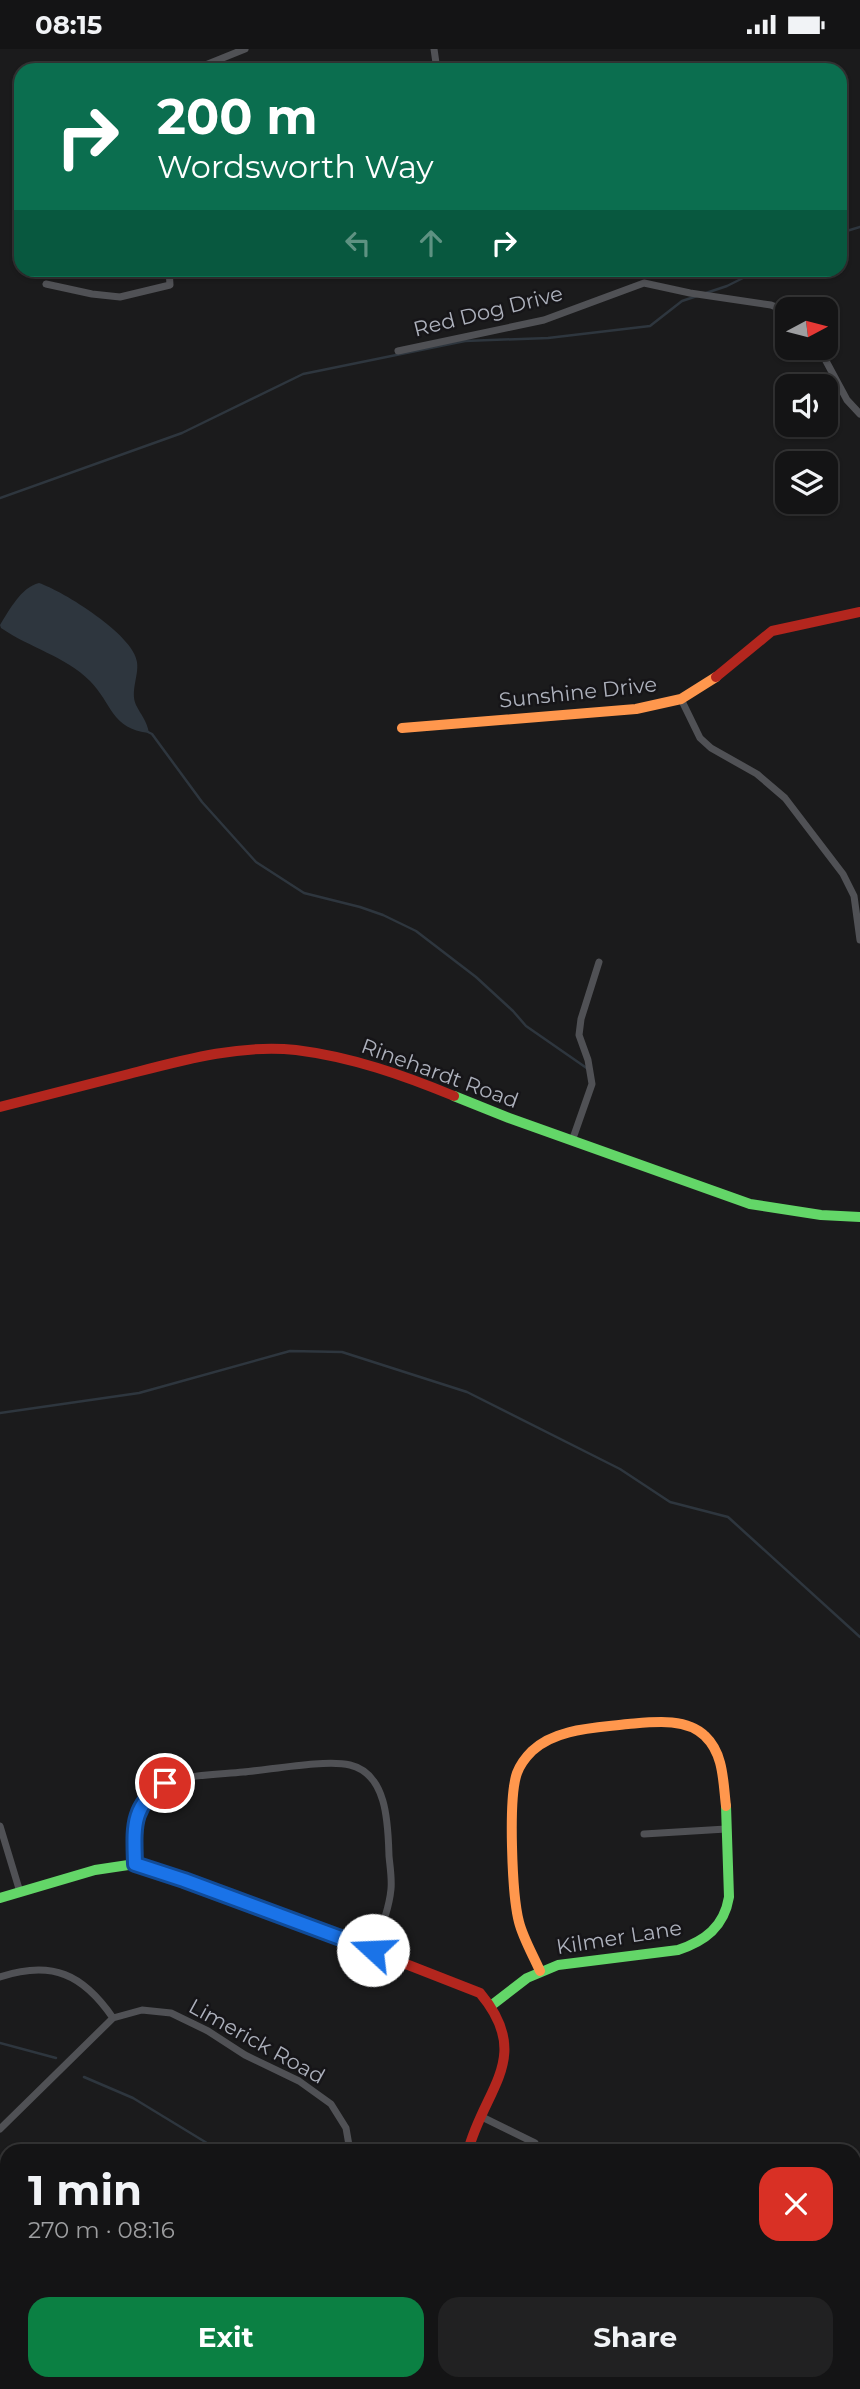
<!DOCTYPE html>
<html lang="en">
<head>
<meta charset="utf-8">
<style>
	:root { --surface:#141415; --page:#212122; --text:#f1f3f6; --muted:#9d9ea0; --line:#333334; --accent:#0b8043 }
	body { margin:0; font-family:Montserrat,sans-serif; background:var(--page); color:var(--text); height:100vh; display:flex; flex-direction:column; font-size:26px; white-space:nowrap }
	* { box-sizing:border-box; margin:0 }
	p { font-size:23px; color:var(--muted) }
	.icon { flex:none; width:38px; height:38px; fill:none; stroke:currentColor; stroke-width:2; stroke-linecap:round; stroke-linejoin:round }
	.map { position:relative; flex:1; overflow:hidden }
	.drawer { position:absolute; left:0px; top:2095px; width:861px; height:247px; display:flex; flex-direction:column; background:var(--surface); border-radius:21px 21px 0 0; box-shadow:0 2px 5px #0004,0 0 0 2px var(--line) }
	.drawer>* { flex:none }
	.banner { position:absolute; left:14px; top:14px; width:833px; height:214px; border-radius:21px; box-shadow:0 2px 5px #0004,0 0 0 2px var(--line); background:#0b6e4f; color:#fff; overflow:hidden }
	.needle { width:46px; rotate:83deg }
	.controls { position:absolute; left:775px; top:248px; display:grid; gap:14px }
	.controls a { display:grid; place-items:center; width:63px; height:63px; border-radius:14px; background:var(--surface); box-shadow:0 2px 5px #0004,0 0 0 2px var(--line); font-size:35px }
	.pin { position:absolute; display:grid; place-items:center; width:60px; height:60px; color:#fff; margin:-30px; border:4px solid #fff; border-radius:50%; box-shadow:0 2px 7px #0007 }
	.me { position:absolute; width:77px; margin:-38px; rotate:290deg; stroke-linejoin:round; filter:drop-shadow(0 0 5px #0008) }
	.turn { display:flex; align-items:center; gap:24px; height:147px; padding:0 28px; font-size:32px }
	.turn .icon { width:91px; height:91px; stroke-width:2.5 }
	.turn b { display:block; font-size:49px; line-height:60px }
	.lanes { display:flex; align-items:center; height:66px; padding:0 28px; background:#0003; justify-content:center; gap:35px; direction:ltr }
	.lanes .off { opacity:.35 }
	.round { display:grid; place-items:center; flex:none; width:74px; height:74px; border-radius:21px; background:var(--page) }
	.overview { display:flex; align-items:center; justify-content:space-between; height:119px; padding:0 28px }
	h1 { font-size:42px; font-weight:700; line-height:52px }
	.cta { display:flex; gap:14px; margin-top:auto; padding:14px 28px }
	.cta a { flex:1; height:80px; border-radius:21px; background:var(--accent); color:#fff; font-size:28px; font-weight:700; line-height:80px; text-align:center }
	.cta a+a { background:var(--page); color:var(--text) }
	.status { display:flex; justify-content:space-between; align-items:center; height:49px; padding:0 35px; background:var(--surface); direction:ltr }
	.status svg { height:19px; fill:currentColor }
	.map>svg:first-child { display:block }
</style>
</head>
<body>
<div class="status"><b>08:15</b><svg viewBox="0 0 49 12"><path d="M0 12V9h3v3zM5 12V6h3v6zM10 12V3h3v9zM15 12V0h3v12zM26 1h20v11H26zM47 4h2v5h-2z"/></svg></div>
<div class="map">
<svg width="860" height="2340" viewBox="0 0 860 2340">
	<rect width="100%" height="100%" fill="#1b1b1c"/>
	<path fill="#2e363e" d="M39,534C63,542 134,586 137,613C139,627 130,642 136,656C141,666 147,672 149,684C111,680 112,654 90,632C65,607 30,599 1,579L0,576C9,562 21,538 39,534Z"/>
	<g fill="none" stroke-linecap="round" stroke-linejoin="round">
		<path stroke="#2e363e" stroke-width="2.5" d="M840,184L860,178
			M706,244L727,237L761,220
			M0,449L182,384L303,325L465,292L548,289L650,277L682,252L697,247
			M148,683L152,685L202,753L256,813L304,844L360,858L383,866L416,882L476,928L513,962L526,977L588,1020
			M0,1364L139,1344L290,1302L342,1303L467,1343L620,1420L670,1453L728,1468L860,1588
			M0,1994L56,2009
			M84,2028L133,2049L220,2102"/>
		<path stroke="#505155" stroke-width="7" d="M434,0L437,21
			M193,21L245,0
			M46,235L92,245L120,248L170,236L169,220
			M819,299L847,351L860,365
			M398,302L544,271L644,234L690,244L771,256L788,263
			M681,650L700,689L711,699L757,725L785,749L843,825L854,847L860,891
			M572,1092L592,1035L588,1011L579,986L581,970L599,913
			M0,1777L20,1843
			M644,1785L726,1780
			M135,1815C135,1791 131,1763 150,1745C173,1724 215,1726 243,1723C269,1721 326,1710 350,1716C388,1725 388,1777 389,1807C390,1818 392,1829 391,1840C389,1861 380,1882 373,1901
			M0,1928C52,1911 83,1925 113,1969
			M482,2068L535,2094
			M0,2080L113,1969L142,1961L171,1964L208,1982L245,2006L299,2032L331,2055L346,2079L350,2102
			M198,2340L205,2334"/>
		<path stroke="#63d668" stroke-width="10" d="M454,1047L509,1069L750,1155L821,1166L860,1168
			M0,1849L95,1821L135,1815L301,1874
			M492,1956L527,1929L558,1916L678,1901C705,1892 724,1878 729,1848L726,1757
			M0,2302L7,2308
			M39,2334L46,2340"/>
		<path stroke="#ff974d" stroke-width="10" d="M402,679L636,660L681,650L716,628
			M540,1922C533,1906 523,1889 519,1873C512,1846 508,1749 517,1724C520,1716 526,1708 532,1702C556,1679 597,1679 628,1675C652,1673 686,1668 705,1687C724,1705 723,1733 726,1757"/>
		<path stroke="#b3261e" stroke-width="10" d="M716,628L772,582L860,563
			M0,1058C43,1047 86,1036 129,1025C183,1011 240,995 296,1001C352,1008 403,1026 454,1047
			M301,1874L480,1944C534,2008 484,2040 468,2102"/>
	</g>
	<g fill="none" stroke-linecap="round" stroke-linejoin="round">
		<defs>
			<path id="route" d="M165,1734C131,1757 134,1778 135,1815L184,1831L373,1901"/>
		</defs>
		<use href="#route" stroke="#114b97" stroke-width="18"/>
		<use href="#route" stroke="#1a73e8" stroke-width="12"/>
	</g>
	<g text-anchor="middle" dominant-baseline="central" stroke-width="5" stroke-linejoin="round" paint-order="stroke">
		<g font-size="21" fill="#adb1bc" stroke="#161518">
			<text transform="translate(488 262) rotate(-14)">Red Dog Drive</text>
			<text transform="translate(578 643) rotate(-6)">Sunshine Drive</text>
			<text transform="translate(440 1024) rotate(20)">Rinehardt Road</text>
			<text transform="translate(619 1888) rotate(-9)">Kilmer Lane</text>
			<text transform="translate(257 1992) rotate(29)">Limerick Road</text>
		</g>
	</g>
</svg>
<div class="controls">
<a><svg class="needle" viewBox="-14 -14 28 28"><path d="M0-13l5 13h-10z" fill="#e53935"/><path d="M0 13l5-13h-10z" fill="#9d9ea0"/></svg></a>
<a><svg class="icon" aria-label="sound" viewBox="0 0 24 24"><path d="M4 9h4l5-4v14l-5-4H4zM17 9q2 3 0 6"/></svg></a>
<a><svg class="icon" aria-label="layers" viewBox="0 0 24 24"><path d="M12 4l9 5-9 5-9-5zM3 14l9 5 9-5"/></svg></a>
</div>
<div class="pin" style="left:165px;top:1734px;background:#d93025"><svg class="icon" aria-label="arrive" viewBox="0 0 24 24"><path d="M6 21V4h12l-3 4 3 4H6"/></svg></div>
<svg class="me" style="left:373px;top:1901px" viewBox="-20 -20 40 40"><circle r="19" fill="#fff"/><path d="M0-13L10 11 0 6-10 11z" fill="#1a73e8"/></svg>
<div class="banner">
<div class="turn"><svg class="icon" aria-label="right" viewBox="0 0 24 24"><path d="M7 20v-9h11M14 6l5 5-5 5"/></svg><div><b>200 m</b>Wordsworth Way</div></div>
<div class="lanes"><svg class="icon off" aria-label="left" viewBox="0 0 24 24"><path d="M17 20v-9H6M10 6l-5 5 5 5"/></svg><svg class="icon off" aria-label="ahead" viewBox="0 0 24 24"><path d="M12 20V5M6 11l6-6 6 6"/></svg><svg class="icon" aria-label="right" viewBox="0 0 24 24"><path d="M7 20v-9h11M14 6l5 5-5 5"/></svg></div>
</div>
<section class="drawer">
<div class="overview"><div><h1>1 min</h1><p>270 m · 08:16</p></div><a class="round" style="background:#d93025;color:#fff"><svg class="icon" aria-label="close" viewBox="0 0 24 24"><path d="M6 6l12 12M18 6L6 18"/></svg></a></div>
<div class="cta"><a>Exit</a><a>Share</a></div>
</section>
</div>
</body>
</html>
